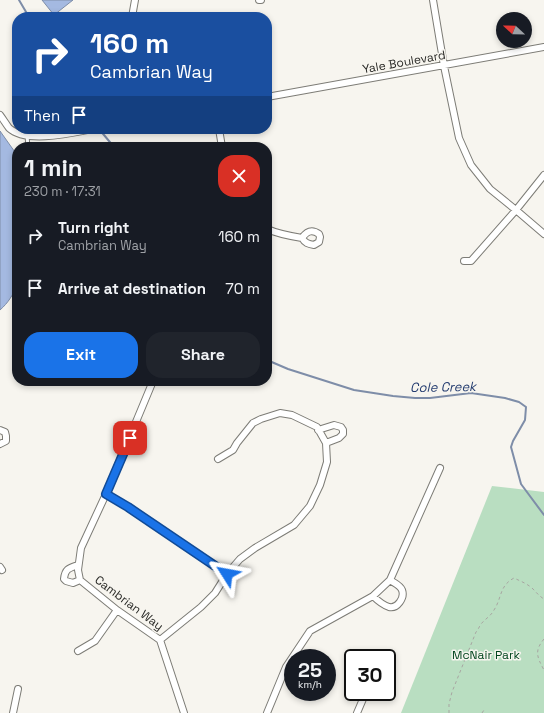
<!DOCTYPE html>
<html lang="en">
<head>
<meta charset="utf-8">
<style>
	:root { --surface:#171b24; --page:#20242c; --text:#f1f3f6; --muted:#9ea1a6; --accent:#1a73e8 }
	body { margin:0; font-family:"Space Grotesk",sans-serif; background:var(--page); color:var(--text); height:100vh; display:flex; flex-direction:column; font-size:15px; white-space:nowrap }
	* { box-sizing:border-box; margin:0 }
	p { font-size:13px; color:var(--muted) }
	.icon { flex:none; width:22px; height:22px; fill:none; stroke:currentColor; stroke-width:2; stroke-linecap:round; stroke-linejoin:round }
	.map { position:relative; flex:1; overflow:hidden }
	.drawer { position:absolute; left:12px; top:142px; width:260px; height:244px; display:flex; flex-direction:column; background:var(--surface); border-radius:16px; box-shadow:0 2px 6px #0003 }
	.drawer>* { flex:none }
	.guide { position:absolute; left:12px; top:12px; width:260px; height:122px; border-radius:16px; box-shadow:0 2px 6px #0003; background:#1a4fa0; color:#fff; overflow:hidden }
	.needle { width:26px; rotate:292deg }
	.tools { position:absolute; left:496px; top:12px; display:grid; gap:8px }
	.tools a { display:grid; place-items:center; width:36px; height:36px; border-radius:50%; background:var(--surface); box-shadow:0 2px 6px #0003; font-size:20px }
	.speed { position:absolute; left:284px; top:649px; display:flex; gap:8px; font-size:20px; font-weight:700; text-align:center }
	.speed>* { display:grid; place-content:center; width:52px; height:52px; border-radius:50%; background:var(--surface); box-shadow:0 2px 6px #0003; line-height:1 }
	.speed small { font-size:10px; font-weight:400 }
	.speed .limit { border:2px solid #111; border-radius:6px; background:#fff; color:#111 }
	.pin { position:absolute; display:grid; place-items:center; width:34px; height:34px; color:#fff; margin:-17px; border-radius:8px; box-shadow:0 2px 6px #0006 }
	.me { position:absolute; width:44px; margin:-22px; rotate:304deg; stroke-linejoin:round; filter:drop-shadow(0 0 3px #0008) }
	.turn { display:flex; align-items:center; gap:14px; height:84px; padding:0 12px; font-size:18px }
	.turn .icon { width:52px; height:52px; stroke-width:2.5 }
	.turn b { display:block; font-size:28px; line-height:34px }
	.then { display:flex; align-items:center; height:38px; padding:0 12px; background:#0003; gap:8px; font-size:15px }
	.round { display:grid; place-items:center; flex:none; width:42px; height:42px; border-radius:16px; background:var(--page) }
	.headline { display:flex; align-items:center; justify-content:space-between; height:68px; padding:0 12px }
	h1 { font-size:24px; font-weight:700; line-height:30px }
	.primary-button { display:flex; gap:8px; margin-top:auto; padding:8px 12px }
	.primary-button a { flex:1; height:46px; border-radius:16px; background:var(--accent); color:#fff; font-size:16px; font-weight:700; line-height:46px; text-align:center }
	.primary-button a+a { background:var(--page); color:var(--text) }
	ul { padding:0; list-style:none }
	li { display:flex; align-items:center; gap:12px; height:52px; padding:0 12px }
	li div { flex:1 }
	li b { display:block; font-size:15px }
	li em { font-style:normal }
	.map>svg:first-child { display:block }
</style>
</head>
<body>
<div class="map">
<svg width="544" height="713" viewBox="0 0 544 713">
	<rect width="100%" height="100%" fill="#f7f5ef"/>
	<path fill="#b9dec1" d="M492,486L544,492V713H401Z"/>
	<path fill="#a4b9e1" stroke="#7e8da8" d="M42,0H73L54,15Z
		M0,131L17,155V285C13,295 8,303 0,310Z"/>
	<g fill="none" stroke-linecap="round" stroke-linejoin="round">
		<path stroke="#7e8da8" stroke-width="2" d="M19,0L29,17
			M99,129L114,147
			M267,360L288,369L354,390L393,396L415,398H430L471,393L505,398L519,402L526,407L525,420L513,441L511,447L521,484L544,515"/>
		<defs>
			<path id="service" d="M27,136L28,147"/>
			<path id="minor" d="M259,0H261
				M433,0L444,66L459,138L471,165L490,189L516,210L544,234
				M132,17L135,0
				M267,97L544,47
				M0,115C3,119 6,124 9,128C26,144 72,133 93,129
				M219,129L222,147
				M267,229C278,234 290,236 302,238C305,243 308,244 314,245L319,242L320,237L319,234C312,229 307,231 302,238
				M464,261H471L516,210L544,175
				M153,381L106,494L81,548L78,570L80,580L117,610L160,640L184,713
				M0,430L5,432L6,436V441L0,444
				M318,430L334,425L341,427L343,430V434L339,438L326,443
				M106,494L128,507L227,574
				M78,565C69,568 65,569 64,579L66,581L73,583L80,580
				M0,567L2,570
				M373,596C377,600 383,605 389,607C397,609 405,598 402,590C400,585 394,583 390,580
				M160,640L201,607L215,593L227,574L240,559L255,548L294,525L310,506L320,485L327,462L326,443L317,427L292,415L280,413L261,419L253,423L237,443L233,450L218,459
				M78,651L95,641L117,610
				M13,713L18,689
				M267,713L286,667L310,631L373,596L390,580L440,468
				M357,713L366,692"/>
		</defs>
		<use href="#service" stroke="#7d7c76" stroke-width="5"/>
		<use href="#minor" stroke="#7d7c76" stroke-width="8"/>
		<path stroke="#a7a5a1" stroke-width="1" stroke-dasharray="3 3" stroke-linecap="butt" d="M544,639C534,651 537,657 544,670
			M449,713V704L452,692L476,632C478,630 479,627 481,624C485,619 491,616 494,610C502,598 499,586 514,578C520,581 526,583 532,588C536,592 539,596 544,599
			M482,713L484,710"/>
		<use href="#service" stroke="#fff" stroke-width="3"/>
		<use href="#minor" stroke="#fff" stroke-width="6"/>
	</g>
	<g fill="none" stroke-linecap="round" stroke-linejoin="round">
		<defs>
			<path id="route" d="M130,438L106,494L128,507L227,574"/>
		</defs>
		<use href="#route" stroke="#114b97" stroke-width="10"/>
		<use href="#route" stroke="#1a73e8" stroke-width="7"/>
	</g>
	<g text-anchor="middle" dominant-baseline="central" stroke-width="3" stroke-linejoin="round" paint-order="stroke">
		<g font-size="12" fill="#272724" stroke="#f7f5ef">
			<text transform="translate(404 62) rotate(-10)">Yale Boulevard</text>
			<text transform="translate(129 603) rotate(37)">Cambrian Way</text>
		</g>
		<g font-size="12" fill="#00441c" stroke="#f7f5ef">
			<text x="486" y="655">McNair Park</text>
		</g>
		<g font-size="13" font-style="italic" fill="#253d70" stroke="#f7f5ef">
			<text transform="translate(443 387) rotate(-1)">Cole Creek</text>
		</g>
	</g>
</svg>
<div class="tools">
<a><svg class="needle" viewBox="-14 -14 28 28"><path d="M0-13l5 13h-10z" fill="#e53935"/><path d="M0 13l5-13h-10z" fill="#9ea1a6"/></svg></a>
</div>
<div class="speed"><div>25<small>km/h</small></div><div class="limit">30</div></div>
<div class="pin" style="left:130px;top:438px;background:#d93025"><svg class="icon" aria-label="arrive" viewBox="0 0 24 24"><path d="M6 21V4h12l-3 4 3 4H6"/></svg></div>
<svg class="me" style="left:227px;top:574px" viewBox="-20 -20 40 40"><path d="M0-17L14 15 0 8-14 15z" fill="#1a73e8" stroke="#fff" stroke-width="4"/></svg>
<div class="guide">
<div class="turn"><svg class="icon" aria-label="right" viewBox="0 0 24 24"><path d="M7 20v-9h11M14 6l5 5-5 5"/></svg><div><b>160 m</b>Cambrian Way</div></div>
<div class="then">Then<svg class="icon" aria-label="arrive" viewBox="0 0 24 24"><path d="M6 21V4h12l-3 4 3 4H6"/></svg></div>
</div>
<section class="drawer">
<div class="headline"><div><h1>1 min</h1><p>230 m · 17:31</p></div><a class="round" style="background:#d93025;color:#fff"><svg class="icon" aria-label="close" viewBox="0 0 24 24"><path d="M6 6l12 12M18 6L6 18"/></svg></a></div>
<ul>
<li><svg class="icon" aria-label="right" viewBox="0 0 24 24"><path d="M7 20v-9h11M14 6l5 5-5 5"/></svg><div><b>Turn right</b><p>Cambrian Way</p></div><em>160 m</em></li>
<li><svg class="icon" aria-label="arrive" viewBox="0 0 24 24"><path d="M6 21V4h12l-3 4 3 4H6"/></svg><div><b>Arrive at destination</b></div><em>70 m</em></li>
</ul>
<div class="primary-button"><a>Exit</a><a>Share</a></div>
</section>
</div>
</body>
</html>
